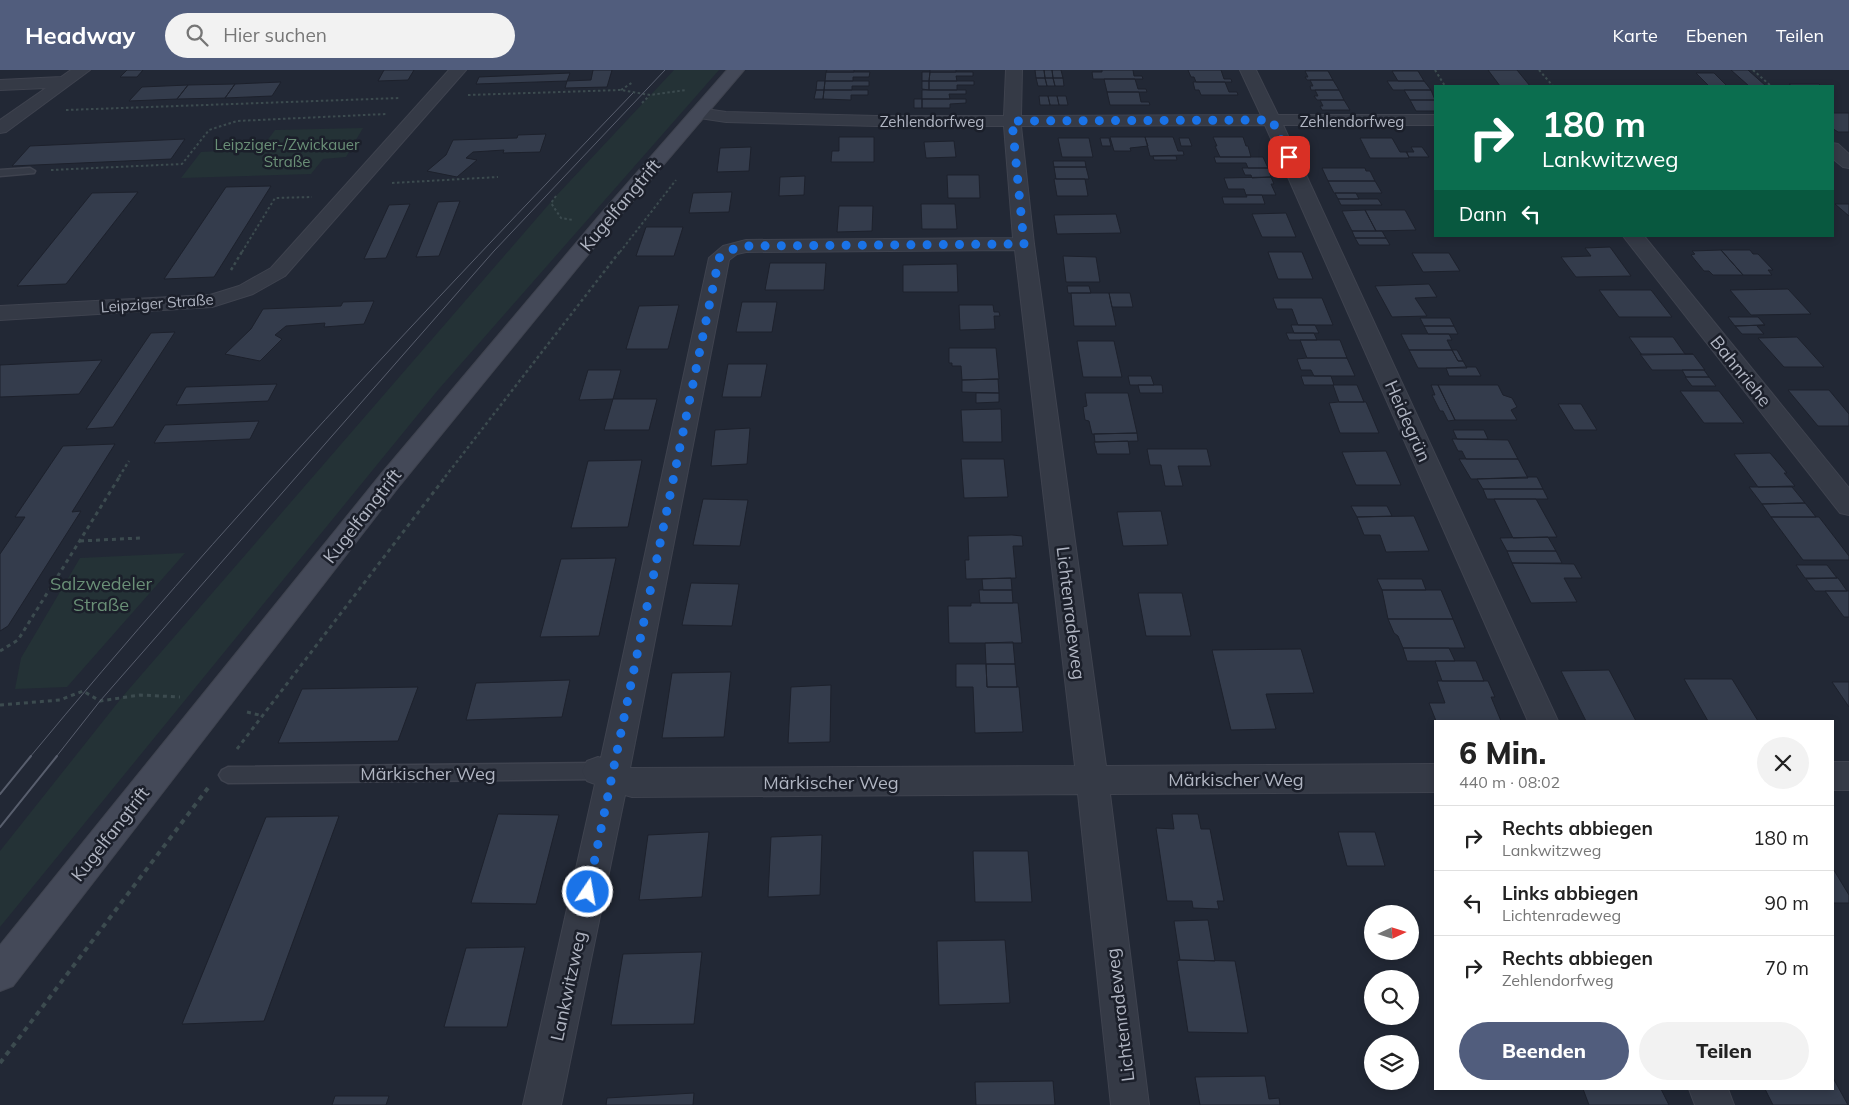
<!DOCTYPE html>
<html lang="de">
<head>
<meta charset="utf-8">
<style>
	:root { --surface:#fff; --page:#f2f2f2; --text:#222; --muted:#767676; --line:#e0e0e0; --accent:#515d7d }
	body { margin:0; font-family:Mulish,sans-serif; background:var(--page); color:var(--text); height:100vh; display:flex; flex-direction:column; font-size:19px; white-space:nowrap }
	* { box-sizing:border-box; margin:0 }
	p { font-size:16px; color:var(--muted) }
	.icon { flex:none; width:28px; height:28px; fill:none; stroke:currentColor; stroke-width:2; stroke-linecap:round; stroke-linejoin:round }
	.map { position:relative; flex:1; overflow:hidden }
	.drawer { position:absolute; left:1434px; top:650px; width:400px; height:370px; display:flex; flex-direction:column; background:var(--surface); border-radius:0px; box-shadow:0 2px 8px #0003 }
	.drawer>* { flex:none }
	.top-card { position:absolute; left:1434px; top:15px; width:400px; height:152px; border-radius:0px; box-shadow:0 2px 8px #0003; background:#0b6e4f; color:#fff; overflow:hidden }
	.needle { width:32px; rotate:86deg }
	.controls { position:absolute; left:1364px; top:835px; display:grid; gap:10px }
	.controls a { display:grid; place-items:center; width:55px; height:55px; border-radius:50%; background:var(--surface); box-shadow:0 2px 8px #0003; font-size:25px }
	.pin { position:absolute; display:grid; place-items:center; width:42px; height:42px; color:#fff; margin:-21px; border-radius:10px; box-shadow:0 2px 8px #0006 }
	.me { position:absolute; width:55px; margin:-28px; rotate:12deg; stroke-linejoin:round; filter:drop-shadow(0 0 4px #0008) }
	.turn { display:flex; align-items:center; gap:18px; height:105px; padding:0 25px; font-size:22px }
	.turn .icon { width:65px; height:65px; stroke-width:2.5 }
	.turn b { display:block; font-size:35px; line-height:42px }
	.then { display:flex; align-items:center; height:48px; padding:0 25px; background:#0003; gap:10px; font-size:19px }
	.round { display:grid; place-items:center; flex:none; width:52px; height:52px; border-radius:26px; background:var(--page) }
	.headline { display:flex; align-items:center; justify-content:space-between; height:85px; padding:0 25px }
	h1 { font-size:30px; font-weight:800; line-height:38px }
	.button { display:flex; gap:10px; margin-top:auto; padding:10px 25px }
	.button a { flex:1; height:58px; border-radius:30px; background:var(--accent); color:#fff; font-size:20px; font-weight:800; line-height:58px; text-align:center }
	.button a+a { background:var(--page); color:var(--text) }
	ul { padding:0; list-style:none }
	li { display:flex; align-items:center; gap:15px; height:65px; padding:0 25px; border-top:1px solid var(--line) }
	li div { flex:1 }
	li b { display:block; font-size:19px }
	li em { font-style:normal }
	header { display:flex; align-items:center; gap:30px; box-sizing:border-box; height:70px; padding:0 25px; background:var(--accent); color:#fff }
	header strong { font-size:24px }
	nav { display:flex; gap:28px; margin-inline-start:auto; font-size:18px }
	.search { width:350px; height:45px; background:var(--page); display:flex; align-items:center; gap:12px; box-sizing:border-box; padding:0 18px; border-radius:28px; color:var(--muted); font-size:19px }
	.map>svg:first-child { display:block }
</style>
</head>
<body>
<header>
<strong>Headway</strong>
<div class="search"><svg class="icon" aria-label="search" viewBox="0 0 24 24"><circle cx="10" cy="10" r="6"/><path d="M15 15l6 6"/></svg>Hier suchen</div>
<nav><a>Karte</a><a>Ebenen</a><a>Teilen</a></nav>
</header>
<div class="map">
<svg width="1849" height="1035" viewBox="0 0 1849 1035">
	<rect width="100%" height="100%" fill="#222835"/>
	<path fill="#243236" d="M674,0H719L438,320L0,857V781L123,626L556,126Z
		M363,58L346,87L323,89L311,104L181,108L201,82L261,79L275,60Z
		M185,483L67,617L15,619L21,588L80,488Z"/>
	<path fill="#343c4c" stroke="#1d212c" d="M127,0H143L137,7H120Z
		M384,0H414L408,10L378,11Z
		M593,0H612L607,17L565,18L567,11L591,10Z
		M827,0H854V2H826Z
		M930,0H956V2H930Z
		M1035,0H1044L1045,8H1036Z
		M1044,0H1052L1053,8H1045Z
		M1052,0H1061L1063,8H1053Z
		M1102,0H1133L1134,6H1142L1143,9H1093L1092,2H1102Z
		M1188,0H1221L1224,9H1231L1232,12H1196L1194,7H1191Z
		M1488,0H1517L1530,16H1500Z
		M1731,0H1748L1766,16H1749Z
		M1305,1H1328L1333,10H1307L1305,7H1308Z
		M1392,1H1418L1424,11H1398Z
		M826,2H870L869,7H853V11H825Z
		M922,2H930L929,11H922Z
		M930,2H973V6H956L957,11H929Z
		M570,3L567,11L476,14L479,7Z
		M1696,3H1714L1727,16H1709Z
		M1036,8H1045L1047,16H1038Z
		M1045,8H1053L1055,16H1047Z
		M1053,8H1063L1064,16H1055Z
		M1104,9H1135L1138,19H1146L1147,22H1107Z
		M1310,10H1333L1339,20H1311L1310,16H1313Z
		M817,11H825L824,20H816Z
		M825,11H869V16H852V20H824Z
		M922,11H929V20L922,19Z
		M929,11H974V15H957V20H929Z
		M1387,11H1424L1431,20H1393Z
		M281,12L272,26L225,28L235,14Z
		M1193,12H1225L1229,22H1237L1238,25H1201L1199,20H1195Z
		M235,14L225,28L177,29L188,15Z
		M1789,14H1819L1821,16H1792Z
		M188,15L177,29L129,31L142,17Z
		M816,20H824L823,29H814Z
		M824,20H868V25H851V30L823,29Z
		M922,20H966V24H949L950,29H922Z
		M1315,20H1339L1344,30H1317L1314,26H1318Z
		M1404,20H1431L1435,30H1410Z
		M1107,22H1139L1141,32H1149L1150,35H1110Z
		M1039,26H1048L1050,35H1040Z
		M1048,26H1057L1059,35H1050Z
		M1057,26H1066L1068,35H1059Z
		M914,29H922V38H914Z
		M922,29H966V33L950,34V38H922Z
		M1320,30H1344L1350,40H1322L1320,36H1323Z
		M1410,30H1435V41H1416Z
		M1832,43H1849V62H1838L1832,58Z
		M546,64L540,82L503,83L504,80L473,82L466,88L477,90L457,107L427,101L446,85L453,70L517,68L518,65Z
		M839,67H874V92H831L832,81H839Z
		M1110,67H1145L1148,76L1130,78L1131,81H1114Z
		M1145,67H1173L1178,81H1183L1184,85L1150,86Z
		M1213,67H1243L1246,76H1248L1251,87H1220L1215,76H1217Z
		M1058,68H1089L1093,87H1062Z
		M1100,68H1109L1111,76H1102Z
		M1179,68H1189L1192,76H1181Z
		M1360,68H1392L1400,82H1407L1409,88H1370Z
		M185,69L171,89L12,96L30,76Z
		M954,71L956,87L926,88L924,72Z
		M751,77L749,101L717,102L720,78Z
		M1411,77H1422L1429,87H1409L1406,82H1414Z
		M1153,86H1176L1177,90H1154Z
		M1214,87H1263L1268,98H1248L1246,93H1216Z
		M1053,91H1085L1086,97H1054Z
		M1054,97H1086L1089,109H1056Z
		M1242,98H1268L1271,107L1252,108L1251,105H1245Z
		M1322,98H1365L1366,101H1370L1375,111H1328Z
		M947,105H979L980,128H948Z
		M805,106L804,125L779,126L780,107Z
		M1271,107L1274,114H1271L1276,125H1246L1244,119H1228L1224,108Z
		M1054,109H1085L1088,126H1057Z
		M1328,111H1375L1382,123H1334Z
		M271,116L214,207L164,209L226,117Z
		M138,122L66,214L17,216L92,123Z
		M732,122L729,142L689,143L693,123Z
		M1335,123H1356L1359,129H1338Z
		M1246,125H1262L1265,134H1224L1222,127H1247Z
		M1338,129H1378L1382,135H1341Z
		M460,131L439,186L416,187L438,132Z
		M410,134L386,188L364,189L389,135Z
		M921,134H955L957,159H922Z
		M1835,134H1849V146Z
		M839,136H873L872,161L837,162Z
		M1365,140H1405L1416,160L1376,161Z
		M1365,140L1376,161H1352L1342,141Z
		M1286,143L1296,167H1262L1252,144Z
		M1116,144L1121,163L1057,164L1054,145Z
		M646,157H683L674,186H636Z
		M1352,161H1382L1386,168H1355Z
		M1355,168H1386L1390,175H1359Z
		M1610,177L1631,206L1576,207L1561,187L1591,186L1585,178Z
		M1721,180L1743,205H1713L1709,201H1704L1691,185L1695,184L1692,181Z
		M1721,180H1750L1753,184H1758L1773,200H1768L1772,205H1743Z
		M1268,182H1302L1313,209H1278Z
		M1412,183H1449L1460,201L1423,202Z
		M1063,186L1096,187L1100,212H1066Z
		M770,193H826L824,220H765Z
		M957,194L958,222H903V195Z
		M1429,214L1437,227L1415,228L1427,246L1392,247L1375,216Z
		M1067,216H1089L1091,223H1068Z
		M1788,219L1811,244L1751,245L1730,220Z
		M1599,220H1651L1672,247H1619Z
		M1071,223H1109L1116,256H1074Z
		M1109,223H1130L1133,237H1112Z
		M1273,228H1322L1333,255H1298L1292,239H1277Z
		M374,231L364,254L324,257L325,253L286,256L275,265L282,269L260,291L225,284L251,259L263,239L341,236L343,232Z
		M742,232H777L772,262H736Z
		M679,235L668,279H626L639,236Z
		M959,235H993L994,242H999L1000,246H994L995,259L960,260Z
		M1728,247H1758L1765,255L1735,256Z
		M1420,248H1450L1454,256H1424Z
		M1291,255H1315L1319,263H1294Z
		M1765,255L1757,256L1764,264H1742L1735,256Z
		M1424,256H1454L1458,264H1428Z
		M175,262L113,357L86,359L151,263Z
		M1286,263H1314L1317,270H1289Z
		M1401,264H1449L1452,270H1447L1452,280H1409Z
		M1629,267H1673L1685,284H1693L1642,285Z
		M1797,267L1824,297H1784L1758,268Z
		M1300,270H1340L1347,288H1307Z
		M1077,271H1114L1122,307H1083Z
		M949,278H996L999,309L962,310L961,296H952V293H949Z
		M1409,280H1452L1458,291H1463L1467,298H1418Z
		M1452,280H1457L1463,291H1458Z
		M1640,284H1693L1705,300H1652Z
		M1307,288H1347L1355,306H1314L1311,300H1301L1297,289Z
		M102,290L79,324L0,327V295Z
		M728,294H767L761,327H722Z
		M1466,297H1476L1481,306H1449L1446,298Z
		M588,300H621L613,329L579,330Z
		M1682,300H1704L1709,307H1686Z
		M1128,306H1151L1154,315H1130Z
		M1301,306H1331L1334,315H1304Z
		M1685,307H1709L1716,316H1692Z
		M998,309L999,323L962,322V310Z
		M277,314L268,331L176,335L186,317Z
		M1138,315H1162L1163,323H1140Z
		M1333,315H1357L1364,332H1339Z
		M1431,315H1438L1455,350L1448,351L1443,341H1440L1432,325H1435Z
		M1438,315H1498L1503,325L1512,328L1517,337L1511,340L1517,350H1455Z
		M1788,320H1829L1849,344V356H1818Z
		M1680,321H1719L1744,353H1704Z
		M976,323H999V332L976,333Z
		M1085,323H1128L1137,363L1092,364L1089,351L1085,350L1083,337L1087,336Z
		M613,329H657L649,360H604Z
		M1339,332H1366L1379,363H1340L1329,333Z
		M1558,334H1581L1597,360H1574Z
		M1001,339L1002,372H963L961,340Z
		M259,351L250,369L154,373L165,355Z
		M750,358L747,394L711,396L715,360Z
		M1453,360H1484L1488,369H1457Z
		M1137,363L1138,371L1095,372L1094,364Z
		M1452,369L1508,370L1518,389H1466L1462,381H1458Z
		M1128,371L1130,384H1097L1094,372Z
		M115,374L72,442L81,441L8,556L0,561V484L25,447H15L63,376Z
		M1147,379H1207L1211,396H1178L1183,416H1165L1161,395H1150Z
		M1386,381L1401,415H1356L1342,382Z
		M1770,383L1787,403H1784L1795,416L1758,417L1734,384Z
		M961,389H1004L1008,427L964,428Z
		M1459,389H1518L1528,408L1471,409Z
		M642,390L628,457L571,458L588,391Z
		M1528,407H1537L1543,419H1483L1477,409Z
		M1749,417H1792L1805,433L1762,434Z
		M1483,419H1543L1548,429H1487Z
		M703,429L748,430L740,476L693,475Z
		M1494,429H1536L1557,467L1513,468Z
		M1805,433L1816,447H1771L1762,434Z
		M1351,436H1387L1392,446L1357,447Z
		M1161,441L1168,475L1123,476L1117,442Z
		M1414,446L1429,481L1386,482L1380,465H1364L1357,447Z
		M1771,447H1819L1849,486V490H1803Z
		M1012,465L1022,466L1023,476H1013L1016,508L966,509L965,490H969L968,466Z
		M1548,467L1556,481H1507L1500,468Z
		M1507,481H1556L1562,493H1512Z
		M616,488L599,566L540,567L561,489Z
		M1512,493L1574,494L1582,508H1564L1577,532L1531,533Z
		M1796,495H1827L1837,508H1805Z
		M1011,508L1012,520H983L982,509Z
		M1838,508L1847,521H1815L1806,509Z
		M1377,509H1422L1426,520H1382Z
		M691,513L739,514L732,556L682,555Z
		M979,520H1012L1013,533H980Z
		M1382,520H1441L1453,549H1388Z
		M1825,521H1849V547H1844Z
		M1138,523H1182L1191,566H1146Z
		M971,533H1018L1022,573H949L948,536H971Z
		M1388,549H1453L1465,578H1403L1398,566L1394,563Z
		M1013,572L1015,594H986L985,573Z
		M1403,578H1449L1455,591H1407Z
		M1301,579L1314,623L1266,624L1276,659L1231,660L1212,580Z
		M1435,591H1476L1484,611H1442Z
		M956,594H986L987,617H1019L1023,662L975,663L973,617H956Z
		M986,594H1015L1017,617H987Z
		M1609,600L1636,651H1586L1561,601Z
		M731,602L724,667L662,668L672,603Z
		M1684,609H1732L1758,651H1708Z
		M570,610L562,647L466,650L476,613Z
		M1437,611H1488L1495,627H1491L1501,651H1436L1429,633H1445Z
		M1832,612H1849V637Z
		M831,615L830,672L788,673L791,617Z
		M418,617L398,671L278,673L302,619Z
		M498,744L559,745L536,834L471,833Z
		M1172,744H1198L1201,759H1210L1224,831H1217L1219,839L1193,838L1192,831H1167L1156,758L1174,759Z
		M339,746L264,951L182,954L266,747Z
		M709,762L702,827L639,830L648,765Z
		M1338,762H1375L1385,796H1347Z
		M822,765L820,825L768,827L771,767Z
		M973,781H1028L1032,832H975Z
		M1832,797L1849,825V833H1832Z
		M1208,850L1215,891L1180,890L1174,851Z
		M1005,870L1010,933L939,935L937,871Z
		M525,877L507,957H444L466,878Z
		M702,882L694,954L611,955L623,884Z
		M1180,890L1235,891L1248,963L1188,962L1177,891Z
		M1265,1006L1269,1029L1279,1028L1280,1035H1200L1195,1007Z
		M1832,1006L1848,1035H1773L1765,1019H1832Z
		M1053,1011L1055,1035H976L975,1012Z
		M1583,1019H1661L1669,1035H1589Z
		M694,1023L693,1035H606L607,1028Z
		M335,1026H389L386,1035H332Z"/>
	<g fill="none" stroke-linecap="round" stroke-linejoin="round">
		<defs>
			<path id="lane" d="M30,98L35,101L34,103L0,106V100Z
				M598,693L604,696L607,701L604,706L598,709L228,713L222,710L219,705L222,700L228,697Z"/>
			<path id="street" d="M71,0H90L6,62L0,63V50L46,18L0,20V10L61,7Z
				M449,0H466L285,206L253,224L212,237L0,250V236L210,225L239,216L271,198Z
				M1006,0H1022L1021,46L1261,45L1240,0H1256L1278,45H1435V55H1283L1558,651H1528L1265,55L1021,56L1034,174L1106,696L1435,694V722L1110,724L1149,1035H1111L1078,724L632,727L625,725L561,1035H523L595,714L587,711L582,701L587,691L598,687L601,688L709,188L723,176L746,170L1013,168L1004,56H876L726,52L693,47L690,43L693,39L699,38L726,42L876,46H1004ZM1015,180L1075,696L630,698L729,190L737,184L746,182Z
				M1832,73L1838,74L1849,84V98L1843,97L1832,88Z
				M1623,166H1644L1849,418V445L1840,443Z
				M1832,692H1849V720H1832Z
				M1689,1019H1728L1734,1035H1695Z"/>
			<path id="secondary" d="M727,0H744L613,154L400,415L13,916L0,921V875L382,403L599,146Z"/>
		</defs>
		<use href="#lane" stroke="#3f434f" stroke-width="3"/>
		<use href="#street" stroke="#3f434f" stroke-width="2"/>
		<use href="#secondary" stroke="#3f434f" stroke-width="2"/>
		<path stroke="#3c4b4f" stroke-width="2" stroke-dasharray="2.5 2.5" stroke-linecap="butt" d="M1435,0L1445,16
			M1539,0L1553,16
			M1753,0L1771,16
			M621,20L633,12
			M468,25L621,20L650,25L686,20
			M642,33L649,26
			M66,40L400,28
			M51,100L182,94L209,60L237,51L386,44
			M392,113L498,107
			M556,126L551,133L561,148L573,150
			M242,182L275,128L312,127
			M620,182L676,110"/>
		<path stroke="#3c4b4f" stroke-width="2.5" stroke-dasharray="3 3" stroke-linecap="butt" d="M231,200L243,180
			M119,407L129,391
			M445,407L621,180"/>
		<path stroke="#3c4b4f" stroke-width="3" stroke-dasharray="4 4" stroke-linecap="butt" d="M80,471L140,468
			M0,581L18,570L120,406
			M0,635L60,630L83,621L100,631L140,625L180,627
			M247,642L263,646
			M237,679L446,406"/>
		<path stroke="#3c4b4f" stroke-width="4" stroke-dasharray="5 5" stroke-linecap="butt" d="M0,993L208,718"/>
		<use href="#lane" fill="#353a46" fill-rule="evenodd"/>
		<use href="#street" fill="#353a46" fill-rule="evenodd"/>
		<use href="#secondary" fill="#444958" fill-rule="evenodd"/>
		<path stroke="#585e6d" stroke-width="1" d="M30,687C221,456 426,239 633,23
			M56,687L100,631L494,181L665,0"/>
		<path stroke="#585e6d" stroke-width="2" d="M0,724L31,686
			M0,757L57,686"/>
	</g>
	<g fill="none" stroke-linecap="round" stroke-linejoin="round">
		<path stroke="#1a73e8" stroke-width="9" stroke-dasharray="0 16.2" d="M588,822L719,188L730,180L746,176L1024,174L1012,51L1272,50L1289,87"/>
	</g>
	<g text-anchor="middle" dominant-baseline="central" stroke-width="5" stroke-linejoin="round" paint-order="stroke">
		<g font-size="15" fill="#b0b5c2" stroke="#1b1f2a">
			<text x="932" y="51">Zehlendorfweg</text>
			<text x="1352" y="51">Zehlendorfweg</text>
			<text transform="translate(157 233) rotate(-4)">Leipziger Straße</text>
		</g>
		<g font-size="15" fill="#6a9077" stroke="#1b1f2a">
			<text x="287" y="74">Leipziger-/Zwickauer<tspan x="287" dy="17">Straße</tspan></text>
		</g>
		<g font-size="18" fill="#b0b5c2" stroke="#1b1f2a">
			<text transform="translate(620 135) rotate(-50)">Kugelfangtrift</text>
			<text transform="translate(1741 301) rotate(51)">Bahnriehe</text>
			<text transform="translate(1408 351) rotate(66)">Heidegrün</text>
			<text transform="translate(362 446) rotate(-52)">Kugelfangtrift</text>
			<text transform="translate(1071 543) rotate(83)">Lichtenradeweg</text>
			<text x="428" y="703">Märkischer Weg</text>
			<text x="1236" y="709">Märkischer Weg</text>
			<text x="831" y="712">Märkischer Weg</text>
			<text transform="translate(110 764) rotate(-52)">Kugelfangtrift</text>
			<text transform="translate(568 916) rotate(-78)">Lankwitzweg</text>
			<text transform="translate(1120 945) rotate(-97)">Lichtenradeweg</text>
		</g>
		<g font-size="18" fill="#6a9077" stroke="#1b1f2a">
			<text x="101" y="513">Salzwedeler<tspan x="101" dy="21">Straße</tspan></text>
		</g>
	</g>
</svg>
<div class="controls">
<a><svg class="needle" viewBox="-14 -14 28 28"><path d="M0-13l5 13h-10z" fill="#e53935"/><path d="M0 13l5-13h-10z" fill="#767676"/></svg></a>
<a><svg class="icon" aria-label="search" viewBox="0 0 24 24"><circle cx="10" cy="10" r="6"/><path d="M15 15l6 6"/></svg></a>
<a><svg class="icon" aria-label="layers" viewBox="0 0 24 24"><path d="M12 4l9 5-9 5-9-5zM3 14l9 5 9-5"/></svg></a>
</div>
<div class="pin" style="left:1289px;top:87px;background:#d93025"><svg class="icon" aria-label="arrive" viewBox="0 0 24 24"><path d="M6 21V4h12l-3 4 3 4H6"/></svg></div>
<svg class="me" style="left:588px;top:822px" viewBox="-20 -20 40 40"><circle r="17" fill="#1a73e8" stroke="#fff" stroke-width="3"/><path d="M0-11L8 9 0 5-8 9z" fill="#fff"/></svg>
<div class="top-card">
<div class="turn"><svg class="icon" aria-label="right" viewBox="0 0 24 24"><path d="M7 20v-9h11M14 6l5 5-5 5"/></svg><div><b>180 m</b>Lankwitzweg</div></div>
<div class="then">Dann<svg class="icon" aria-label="left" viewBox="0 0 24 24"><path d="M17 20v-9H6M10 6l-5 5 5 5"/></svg></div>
</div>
<section class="drawer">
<div class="headline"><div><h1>6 Min.</h1><p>440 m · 08:02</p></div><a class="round"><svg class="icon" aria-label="close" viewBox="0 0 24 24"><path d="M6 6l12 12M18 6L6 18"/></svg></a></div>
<ul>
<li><svg class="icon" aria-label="right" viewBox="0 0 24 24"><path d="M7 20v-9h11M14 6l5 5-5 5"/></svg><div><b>Rechts abbiegen</b><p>Lankwitzweg</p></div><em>180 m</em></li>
<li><svg class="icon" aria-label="left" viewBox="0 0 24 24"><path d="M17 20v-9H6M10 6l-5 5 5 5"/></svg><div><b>Links abbiegen</b><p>Lichtenradeweg</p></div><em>90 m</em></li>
<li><svg class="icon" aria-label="right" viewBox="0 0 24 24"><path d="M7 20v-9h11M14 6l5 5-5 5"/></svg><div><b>Rechts abbiegen</b><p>Zehlendorfweg</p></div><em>70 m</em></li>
</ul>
<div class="button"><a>Beenden</a><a>Teilen</a></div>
</section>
</div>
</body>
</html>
